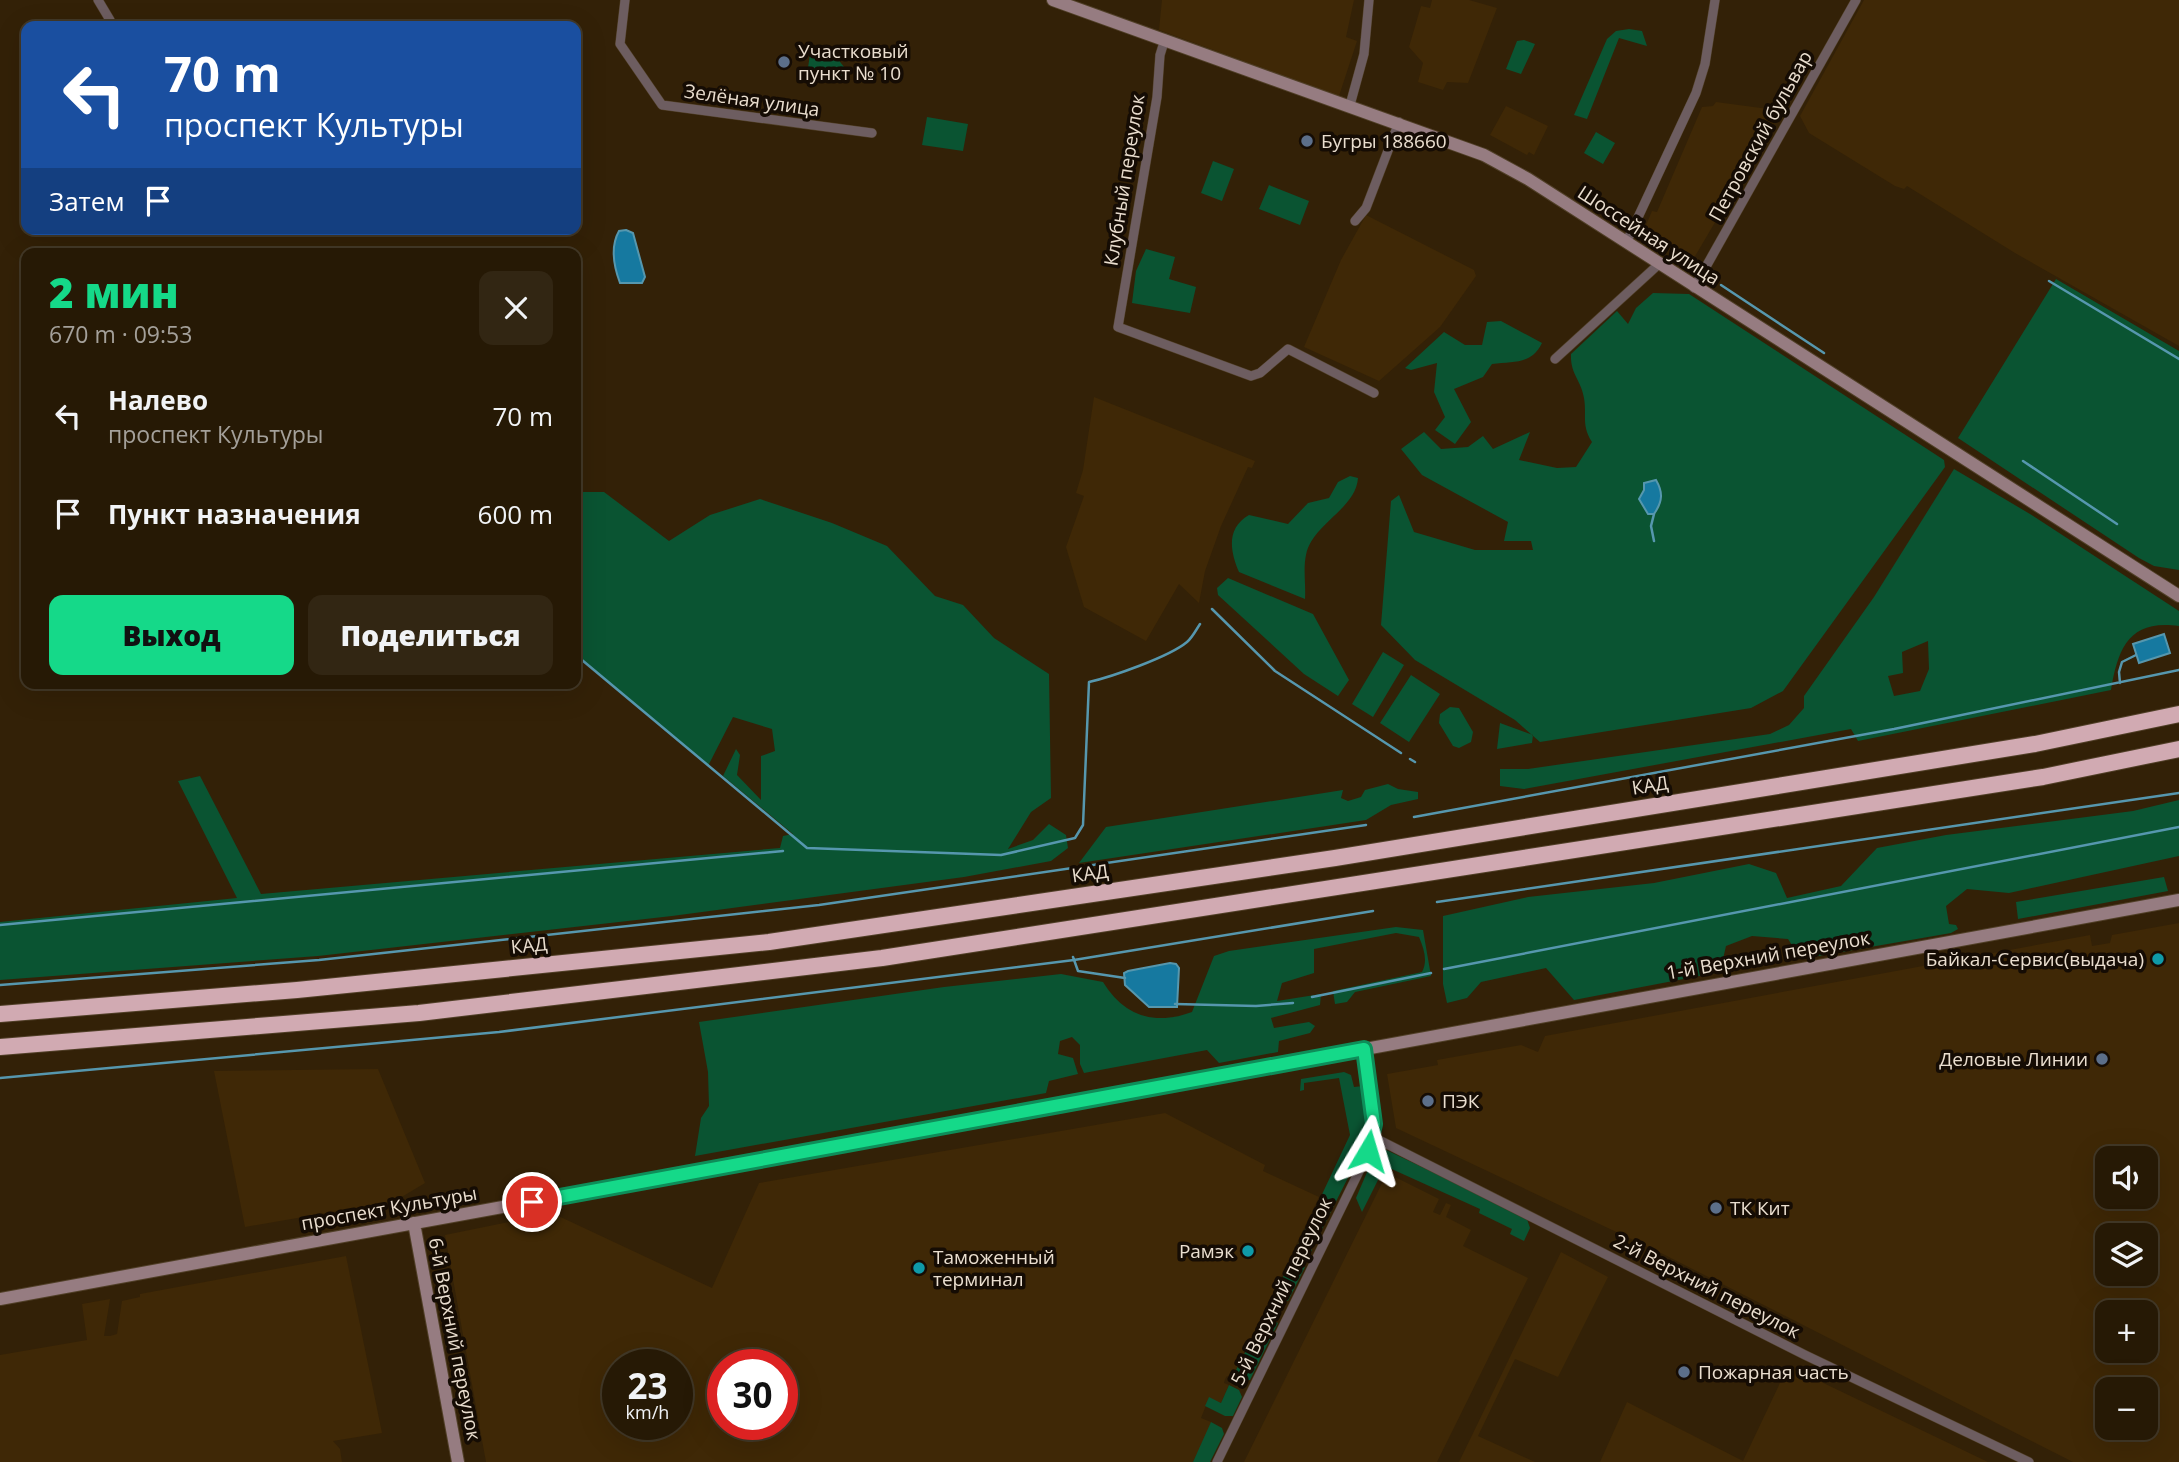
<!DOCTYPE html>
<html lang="ru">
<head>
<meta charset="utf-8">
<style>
	:root { --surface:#261905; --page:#322613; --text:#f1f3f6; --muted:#a4a09a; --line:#423827; --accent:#15d989 }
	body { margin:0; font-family:"Open Sans",sans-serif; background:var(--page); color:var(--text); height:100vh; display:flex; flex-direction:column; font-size:26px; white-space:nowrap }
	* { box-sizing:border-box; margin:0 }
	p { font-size:23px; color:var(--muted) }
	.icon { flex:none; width:38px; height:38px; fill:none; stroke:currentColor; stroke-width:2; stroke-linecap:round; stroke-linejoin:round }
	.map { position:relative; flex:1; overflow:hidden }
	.side { position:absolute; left:21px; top:248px; width:560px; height:441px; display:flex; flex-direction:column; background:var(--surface); border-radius:14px; box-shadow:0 7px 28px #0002,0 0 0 2px var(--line) }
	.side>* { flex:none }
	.hud { position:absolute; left:21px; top:21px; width:560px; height:214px; border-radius:14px; box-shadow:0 7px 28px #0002,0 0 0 2px var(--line); background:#1a4fa0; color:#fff; overflow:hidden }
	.tools { position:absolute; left:2095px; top:1146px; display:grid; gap:14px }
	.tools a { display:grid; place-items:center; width:63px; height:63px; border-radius:14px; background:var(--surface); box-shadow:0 7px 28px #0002,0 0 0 2px var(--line); font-size:35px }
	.speed { position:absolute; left:602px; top:1349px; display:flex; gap:14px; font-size:35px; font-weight:700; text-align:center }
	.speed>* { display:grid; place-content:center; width:91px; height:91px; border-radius:50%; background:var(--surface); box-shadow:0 7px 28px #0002,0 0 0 2px var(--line); line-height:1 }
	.speed small { font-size:18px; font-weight:400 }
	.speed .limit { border:10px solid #d22; background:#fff; color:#111 }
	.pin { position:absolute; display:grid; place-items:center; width:60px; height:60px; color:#fff; margin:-30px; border:4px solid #fff; border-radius:50%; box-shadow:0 2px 7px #0007 }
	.me { position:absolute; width:77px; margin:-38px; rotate:7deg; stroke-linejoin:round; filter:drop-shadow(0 0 5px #0008) }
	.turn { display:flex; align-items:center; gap:24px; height:147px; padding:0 28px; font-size:32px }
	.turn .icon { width:91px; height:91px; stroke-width:2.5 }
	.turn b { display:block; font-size:49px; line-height:60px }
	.then { display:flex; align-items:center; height:66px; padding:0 28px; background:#0003; gap:14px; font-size:26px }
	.round { display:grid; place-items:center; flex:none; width:74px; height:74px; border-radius:14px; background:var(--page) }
	.overview { display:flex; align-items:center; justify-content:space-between; height:119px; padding:0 28px }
	h1 { font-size:42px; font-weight:800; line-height:52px; color:var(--accent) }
	.button { display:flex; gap:14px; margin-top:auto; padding:14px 28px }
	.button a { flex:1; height:80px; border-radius:14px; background:var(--accent); color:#111; font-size:28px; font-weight:800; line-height:80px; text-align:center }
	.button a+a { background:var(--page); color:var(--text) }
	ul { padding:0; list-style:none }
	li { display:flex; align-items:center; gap:21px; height:98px; padding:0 28px }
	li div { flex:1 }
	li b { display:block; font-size:26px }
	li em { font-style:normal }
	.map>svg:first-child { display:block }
</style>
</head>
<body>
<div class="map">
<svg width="2179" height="1462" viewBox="0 0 2179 1462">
	<rect width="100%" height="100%" fill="#332107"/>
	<path fill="#3f2806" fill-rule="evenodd" d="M1162,0H1354L1346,37L1357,41L1339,96L1159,30Z
		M1432,0H1469L1497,8L1468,83L1447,82L1443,90L1418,82L1423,63L1409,47L1421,6L1430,8Z
		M1864,0H2179V346L2015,253L1907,186L1904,189L1895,186L1809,133L1800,116Z
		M1716,102L1776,110L1777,117L1694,258L1688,260L1643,232L1652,211L1657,212L1702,107L1713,106Z
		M1506,106L1548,126L1534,155L1529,152L1527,155L1490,135Z
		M1366,215L1474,270L1476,276L1440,327L1379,381L1304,347L1341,260Z
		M1094,397L1255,461L1252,468L1248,467L1221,526L1205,571L1199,603L1179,584L1146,641L1084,607L1066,547L1084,496L1076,493L1083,470Z
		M2179,923V1462H2073L1661,1253L1396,1128L1387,1074L1438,1065L1437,1060L1521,1045L1538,1052L1545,1036L2090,935L2092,946L2110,943L2112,935ZM2107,1158H2146V1197H2107ZM2107,1236H2146V1274H2107ZM2107,1312H2146V1351H2107ZM2107,1390H2146V1428H2107Z
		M378,1069L425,1183L395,1201L245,1227L214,1071Z
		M1165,1113L1265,1165L1263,1171L1319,1197L1232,1378L1227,1376L1225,1379L1224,1383L1229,1385L1221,1403L1209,1398L1201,1418L1211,1422L1210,1429L1193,1462H486L445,1235L552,1213L712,1288L759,1183ZM618,1365H677V1424H618ZM723,1365H782V1424H723Z
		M1387,1173L1439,1199L1433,1212L1440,1215L1446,1203L1451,1205L1446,1217L1471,1230L1463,1246L1528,1278L1437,1462H1244Z
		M1561,1252L1608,1277L1558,1377L1515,1359L1478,1436L1535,1462H1459Z
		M346,1256L382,1433L333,1441L340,1449L342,1462H0V1355L87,1340L82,1304L110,1299L104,1336H110L117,1334L122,1301L140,1297V1294Z
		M1788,1366L1988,1462H1600L1627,1402L1743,1461Z"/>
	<path fill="#0a5432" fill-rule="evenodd" d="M1629,29L1642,31L1647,46L1619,38L1587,119L1574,115L1607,39L1616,31Z
		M1524,40L1535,44L1521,74L1506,69L1517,41Z
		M810,54L837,58L848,72L846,81L807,75Z
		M927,117L968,124L963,151L922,145Z
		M1596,132L1615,143L1603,164L1584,153Z
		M1213,161L1234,169L1222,201L1201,193Z
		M1269,185L1309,201L1300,225L1259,209Z
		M1146,249L1175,257L1169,279L1196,287L1190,313L1132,303L1136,271Z
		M2056,279L2179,351V570L2154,566L2139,558L1958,438Z
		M1653,293L1689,294L1944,460L1945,467L1783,691L1751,708L1540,742L1515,720L1415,660L1381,625L1391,501L1399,495L1414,532L1475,550H1533L1531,541H1504L1508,522L1422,475L1401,449L1424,432L1441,449L1468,447L1483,436L1493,449L1530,432L1519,460L1557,468L1576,467L1592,442C1581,425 1587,415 1584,398C1581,380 1570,374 1571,354L1617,311L1628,324L1636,308Z
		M1501,321L1542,343C1531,365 1514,361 1492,364L1483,377L1454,389L1471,422L1455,444L1435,430L1445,417L1434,392L1437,363L1411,370L1405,368L1444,332L1465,345H1482L1487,322Z
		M1954,469L2030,514L2179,611V626C2130,619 2118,647 2111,690L1858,741L1851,729L1524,789L1500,786V769H1528L1770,734L1789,725L1804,708V696L1874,597ZM1928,641L1929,669L1920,691L1894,696L1888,676L1903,673L1902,652Z
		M1350,476L1358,478C1356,509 1312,524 1306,555C1303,569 1306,585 1305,599L1239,572C1230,551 1226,528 1249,515L1288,524L1308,503L1329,498L1338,482Z
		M576,492H604L669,541L710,515L760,499L832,523L887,546L935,596L963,605L994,638L1049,674L1051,798L1031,812L1008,849L1033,840L1049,824L1066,835L1068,848L1051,861L964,877L672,916L318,956L0,980V922L237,898L178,781L200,776L261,894L780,848L783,836L793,834L723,776L736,749L740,755L737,775L761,800V756L775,751L772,729L733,717L708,766L576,655Z
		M1228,578L1313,614L1349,680L1338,696L1304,674L1218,595L1217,588Z
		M1383,652L1404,665L1373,717L1352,704Z
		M1411,675L1440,694L1409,742L1380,723Z
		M1450,707L1459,708L1473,732L1471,742L1459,748L1453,746L1439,723L1440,714Z
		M1500,723L1533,735L1532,743L1497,749Z
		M1388,784L1398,789L1418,792V799L1391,805L1366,820L1079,863L1106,827L1343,790L1341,798L1348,801L1361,797L1365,790Z
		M2179,800V856L2009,893L1967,889L1946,906L1949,924L1956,925L1958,929L1951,933L1801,959L1788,939L1752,936L1726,946L1720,972L1574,1000L1546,968L1481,982L1467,998L1447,1003L1443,984V916L1528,897L1654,883L1749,864L1776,873L1787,898L1841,886L1877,848L1946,835L2133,811Z
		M2164,877L2168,891L2018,919L2016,902Z
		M1396,927L1423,930L1431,976L1355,992L1347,1002L1335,1004L1333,991L1422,972C1428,961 1424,949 1419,937L1396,933L1314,949V973L1282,983L1277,1001L1321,994L1320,1005L1271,1018L1274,1028L1309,1022L1315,1026L1310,1033L1279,1041L1278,1052L1219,1063L1207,1050L1084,1073L1080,1064V1045L1072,1037L1060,1041L1058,1054L1073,1058L1078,1074L1049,1081L1046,1093L695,1156L701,1118L709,1106L708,1072L699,1022L944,987L1061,974L1103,982C1124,1016 1154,1026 1192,1012L1214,956L1229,951Z
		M1344,1072L1351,1075L1354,1087L1363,1086L1368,1118L1365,1144L1313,1247L1309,1248L1312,1250L1303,1266L1305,1267L1288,1301L1274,1296L1350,1135L1339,1078L1304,1083V1090L1300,1091L1301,1079Z
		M1384,1149L1526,1216L1530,1228L1524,1241L1510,1234L1512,1229L1479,1213L1480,1209L1385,1166L1362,1212L1356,1198L1376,1151Z
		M1265,1313L1267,1318L1278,1323L1250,1380L1240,1381L1232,1378Z
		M1229,1385L1239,1390L1242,1397L1233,1416H1225L1205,1406L1209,1397L1221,1403Z
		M1211,1422L1222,1428L1224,1434L1210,1462H1193Z"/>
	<path fill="#1679a0" stroke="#5697ae" stroke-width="2" d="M626,230L633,233L645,277L642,283H620C614,267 610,247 619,231Z
		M1656,480C1663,492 1663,501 1654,514H1648L1639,499L1644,490V483Z
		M2164,634L2170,653L2139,663L2133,644Z
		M1170,963L1176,964L1179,968L1177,1007H1149L1125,985L1124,973L1128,971Z"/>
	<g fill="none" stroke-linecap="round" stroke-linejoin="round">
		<path stroke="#5697ae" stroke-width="2.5" d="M2049,281L2179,359
			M1721,285L1824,353
			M2023,461L2117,524
			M1654,541L1651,526L1654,514
			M1212,609L1275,671L1401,753
			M576,655L807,848L1001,855L1075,838L1083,825L1089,682C1111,677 1169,657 1187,642C1192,638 1196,630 1200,624
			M2120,683L2119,672L2122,662L2136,655
			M1410,759L1415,762
			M1414,817L1894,729L2179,670
			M1437,902L2179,793
			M0,925L783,851
			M1073,957L1078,971L1125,978
			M1444,969L2179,827
			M0,985L319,960L819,905L1366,825
			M1312,997L1431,973
			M1175,1004L1256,1006L1293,1003
			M0,1078L499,1032L1074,960L1373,911"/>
		<defs>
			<path id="street" d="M98,0L110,20
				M625,0L620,44L662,105L872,133
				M1165,39L1160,55L1157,97L1118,327L1251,376L1260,373L1288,349L1374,393
				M1350,105L1364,54L1369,0
				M1355,221L1366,208L1399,122
				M1626,243L1696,93L1705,64L1715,0
				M1694,288L1856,0
				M1555,359L1659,264
				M1373,1137L1805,1355L2029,1462
				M1217,1462L1369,1151L1374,1124L1364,1050"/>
			<path id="secondary" d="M1053,0L1484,155L1528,179L2179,596
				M414,1223L458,1462
				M0,1299L2179,900"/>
			<path id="highway" d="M0,1014L297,990L769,942L1335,858L2035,744L2179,714
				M0,1047L419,1013L882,958L2043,777L2179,749"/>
		</defs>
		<use href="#street" stroke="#503f27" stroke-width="10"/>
		<use href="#secondary" stroke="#503f27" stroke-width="14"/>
		<use href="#highway" stroke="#503f27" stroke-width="18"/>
		<use href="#street" stroke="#6d5d60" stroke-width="9"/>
		<use href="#secondary" stroke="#967c81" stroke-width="12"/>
		<use href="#highway" stroke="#d1aab2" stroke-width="16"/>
	</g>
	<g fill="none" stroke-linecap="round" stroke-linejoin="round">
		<defs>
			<path id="route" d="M532,1202L1364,1049L1374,1124L1368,1151"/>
		</defs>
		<use href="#route" stroke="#0e8d59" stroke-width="18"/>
		<use href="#route" stroke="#15d989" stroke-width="12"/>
	</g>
	<g fill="#5c6f8a" stroke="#150c04" stroke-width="2.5">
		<circle cx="784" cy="62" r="7"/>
		<circle cx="1307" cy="141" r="7"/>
		<circle cx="2102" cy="1059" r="7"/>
		<circle cx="1428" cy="1101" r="7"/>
		<circle cx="1716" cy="1208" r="7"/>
		<circle cx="1684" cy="1372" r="7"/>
	</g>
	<g fill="#0f9aa8" stroke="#150c04" stroke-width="2.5">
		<circle cx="2158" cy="959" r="7"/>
		<circle cx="1248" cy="1251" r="7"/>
		<circle cx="919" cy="1268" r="7"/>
	</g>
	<g text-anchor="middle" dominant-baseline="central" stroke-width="7" stroke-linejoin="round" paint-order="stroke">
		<g font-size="19" fill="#eadecf" stroke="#150c04" text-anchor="start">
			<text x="798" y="51">Участковый<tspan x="798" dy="22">пункт № 10</tspan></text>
			<text x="1321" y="141">Бугры 188660</text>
			<text x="2144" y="959" text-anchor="end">Байкал-Сервис(выдача)</text>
			<text x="2088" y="1059" text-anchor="end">Деловые Линии</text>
			<text x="1442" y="1101">ПЭК</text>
			<text x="1730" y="1208">ТК Кит</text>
			<text x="1234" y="1251" text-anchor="end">Рамэк</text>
			<text x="933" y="1257">Таможенный<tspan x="933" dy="22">терминал</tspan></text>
			<text x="1698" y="1372">Пожарная часть</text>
		</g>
		<g font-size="19" fill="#eadecf" stroke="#150c04">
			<text transform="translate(752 100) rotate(8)">Зелёная улица</text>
			<text transform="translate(1760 136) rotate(-61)">Петровский бульвар</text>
			<text transform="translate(1124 180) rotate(-81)">Клубный переулок</text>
			<text transform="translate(1649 235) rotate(33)">Шоссейная улица</text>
			<text transform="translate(1650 785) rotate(-9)">КАД</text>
			<text transform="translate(1090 873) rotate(-8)">КАД</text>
			<text transform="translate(529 945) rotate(-6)">КАД</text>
			<text transform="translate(1768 955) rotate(-10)">1-й Верхний переулок</text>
			<text transform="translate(389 1208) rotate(-10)">проспект Культуры</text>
			<text transform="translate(1707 1286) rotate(27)">2-й Верхний переулок</text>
			<text transform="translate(1281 1291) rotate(-64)">5-й Верхний переулок</text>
			<text transform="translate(455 1339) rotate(79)">6-й Верхний переулок</text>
		</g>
	</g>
</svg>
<div class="tools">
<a><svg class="icon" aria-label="sound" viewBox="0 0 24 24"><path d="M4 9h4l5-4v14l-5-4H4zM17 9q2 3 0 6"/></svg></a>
<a><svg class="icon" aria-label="layers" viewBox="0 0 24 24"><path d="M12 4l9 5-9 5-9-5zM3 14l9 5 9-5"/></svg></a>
<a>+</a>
<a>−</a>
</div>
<div class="speed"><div>23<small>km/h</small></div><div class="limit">30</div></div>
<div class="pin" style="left:532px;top:1202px;background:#d93025"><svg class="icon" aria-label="arrive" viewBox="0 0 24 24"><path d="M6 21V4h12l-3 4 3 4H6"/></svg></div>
<svg class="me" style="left:1368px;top:1151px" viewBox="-20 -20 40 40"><path d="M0-17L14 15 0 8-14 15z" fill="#15d989" stroke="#fff" stroke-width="4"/></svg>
<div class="hud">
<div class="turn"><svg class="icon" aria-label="left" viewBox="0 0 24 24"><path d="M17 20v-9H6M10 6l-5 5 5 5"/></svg><div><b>70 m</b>проспект Культуры</div></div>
<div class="then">Затем<svg class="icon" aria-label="arrive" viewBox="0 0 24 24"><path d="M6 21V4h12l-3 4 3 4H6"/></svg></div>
</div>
<section class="side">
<div class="overview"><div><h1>2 мин</h1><p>670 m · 09:53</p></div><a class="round"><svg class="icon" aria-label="close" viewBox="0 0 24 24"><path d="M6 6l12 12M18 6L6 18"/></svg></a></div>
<ul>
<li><svg class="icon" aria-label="left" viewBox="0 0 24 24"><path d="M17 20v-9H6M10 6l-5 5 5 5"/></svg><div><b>Налево</b><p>проспект Культуры</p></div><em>70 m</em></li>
<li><svg class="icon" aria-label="arrive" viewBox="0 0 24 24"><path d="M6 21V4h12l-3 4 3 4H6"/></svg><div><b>Пункт назначения</b></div><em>600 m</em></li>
</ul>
<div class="button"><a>Выход</a><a>Поделиться</a></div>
</section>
</div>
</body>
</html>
